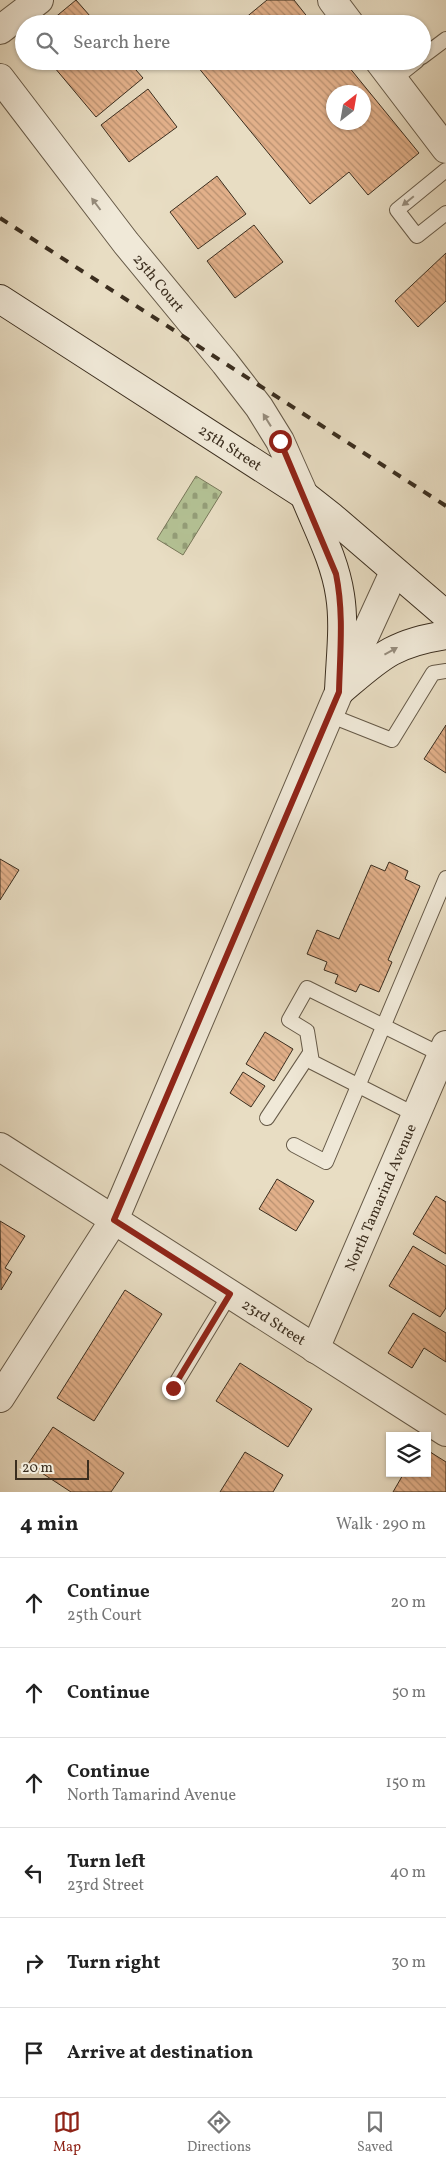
<!DOCTYPE html>
<html lang="en">
<head>
<meta charset="utf-8">
<style>
  :root { --surface:#fff; --page:#f6f6f6; --text:#222; --muted:#767676; --line:#e0e0e0; --accent:#8f2418 }
  body { margin:0; font-family:Vollkorn,serif; background:var(--page); color:var(--text) }
  .controls { position:absolute; right:15px; bottom:15px; display:grid; overflow:hidden; border-radius:0px; box-shadow:0 1px 4px #0004 }
  .controls button { width:45px; height:45px; display:grid; place-items:center; padding:0; border:0; border-bottom:1px solid var(--line); background:var(--surface); color:var(--text); font:25px sans-serif }
  .compass { position:absolute; left:326px; top:85px; width:45px; height:45px; border-radius:50%; background:var(--surface); box-shadow:0 1px 4px #0004; rotate:31deg }
  .scale { position:absolute; left:15px; bottom:12px; width:74px; box-sizing:border-box; padding-left:5px; border:2px solid #3b2e1f; border-top:0; font-size:14px; line-height:18px; white-space:nowrap; color:#3b2e1f; -webkit-text-stroke:4px #f0e9d8; paint-order:stroke }
  .stop { position:absolute; width:15px; height:15px; margin:-11px; border:4px solid #8f2418; border-radius:50%; background:#fff }
  .stop.end { background:#8f2418; border-color:#fff; box-shadow:0 1px 5px #0008 }
  .list { margin:0; padding:0; list-style:none }
  h2 { display:flex; justify-content:space-between; align-items:center; height:65px; margin:0; padding:0 20px; font-size:21px }
  h2 small { font-size:16px; font-weight:400; color:var(--muted) }
  .list li { display:grid; grid-template-columns:32px 1fr auto; gap:15px; align-items:center; box-sizing:border-box; height:90px; padding:0 20px; border-top:1px solid var(--line) }
  .list b { display:block; font-size:19px; white-space:nowrap }
  .list p { margin:0; font-size:16px; white-space:nowrap; color:var(--muted) }
  .list em { font-size:16px; font-style:normal; color:var(--muted) }
  .icon { flex:none; width:28px; height:28px; fill:none; stroke:currentColor; stroke-width:2; stroke-linecap:round; stroke-linejoin:round }
  .map { position:relative; flex:none; width:446px; height:1492px; overflow:hidden }
  .search { position:absolute; background:var(--surface); box-shadow:0 1px 4px #0004; left:15px; right:15px; top:15px; height:55px; display:flex; align-items:center; gap:12px; box-sizing:border-box; padding:0 18px; border-radius:28px; color:var(--muted); font-size:19px }
  .sheet { height:605px; background:var(--surface) }
  nav { display:flex; justify-content:space-around; align-items:center; box-sizing:border-box; height:70px; border-top:1px solid var(--line); background:var(--surface); font-size:14px; color:var(--muted) }
  nav a { display:grid; justify-items:center; gap:2px }
  nav .on { color:var(--accent) }
  .map>svg:first-child { display:block }
</style>
</head>
<body>
<div class="map">
<svg width="446" height="1492" viewBox="0 0 446 1492">
  <defs>
    <pattern id="cemetery-stones" width="16" height="16" patternUnits="userSpaceOnUse" patternTransform="scale(1.25)"><rect width="16" height="16" fill="#b4c295"/><path d="M2 7V4a2 2 0 0 1 4 0v3zM10 15v-3a2 2 0 0 1 4 0v3z" fill="#949e79"/></pattern>
    <pattern id="building-back-hatch" width="6" height="6" patternUnits="userSpaceOnUse" patternTransform="scale(1.25)"><rect width="6" height="6" fill="#e2b08a"/><path d="M-1 5l2 2M0 0l6 6M5-1l2 2" fill="none" stroke="#b89070"/></pattern>
  </defs>
  <rect width="100%" height="100%" fill="#e8ddc3"/>
  <filter id="stains"><feTurbulence type="fractalNoise" baseFrequency=".004" numOctaves="4"/><feColorMatrix values="0 0 0 0 .2 0 0 0 0 .09 0 0 0 0 .02 0 0 0 .5 -.17"/></filter>
  <radialGradient id="worn" r=".72"><stop offset=".6" stop-color="#630" stop-opacity="0"/><stop offset="1" stop-color="#630" stop-opacity=".3"/></radialGradient>
  <polygon fill="url(#cemetery-stones)" stroke="#78785a" points="196,476 222,492 183,555 157,539"/>
  <g fill="url(#building-back-hatch)" stroke="#3b2e1f" fill-rule="evenodd">
    <polygon points="76,0 97,24 47,24"/>
    <polygon points="267,0 294,0 313,24 238,24"/>
    <polygon points="49,61 128,61 143,78 96,117"/>
    <path d="M193 61H344L419 153 368 195 349 172 310 204ZM334 92H364V122H334Z"/>
    <polygon points="148,89 177,127 129,162 101,125"/>
    <polygon points="217,176 246,214 198,249 170,212"/>
    <polygon points="254,225 283,262 235,298 207,261"/>
    <polygon points="446,253 446,301 418,327 395,301"/>
    <polygon points="446,725 446,773 424,759"/>
    <polygon points="0,859 19,870 0,900"/>
    <polygon points="389,862 408,871 405,879 420,886 388,960 392,962 379,992 360,984 356,992 335,983 338,975 324,970 327,962 307,954 317,930 339,939 371,865 385,871"/>
    <polygon points="265,1032 293,1049 274,1081 246,1064"/>
    <polygon points="243,1072 265,1086 251,1107 230,1093"/>
    <polygon points="277,1179 314,1201 296,1231 259,1209"/>
    <polygon points="436,1196 446,1202 446,1254 413,1234"/>
    <polygon points="0,1221 25,1236 5,1268 12,1272 1,1290"/>
    <polygon points="413,1246 446,1266 446,1308 440,1317 389,1286"/>
    <polygon points="125,1290 162,1314 94,1421 57,1398"/>
    <polygon points="413,1313 446,1333 446,1362 424,1348 412,1368 388,1353"/>
    <polygon points="240,1363 312,1409 288,1447 216,1401"/>
    <polygon points="53,1427 124,1473 111,1492 71,1492 28,1464"/>
    <polygon points="427,1450 446,1462 446,1492 393,1492 404,1473 427,1473"/>
    <polygon points="245,1452 283,1475 273,1492 220,1492"/>
  </g>
  <g fill="none" stroke-linecap="round" stroke-linejoin="round">
    <defs>
      <g id="service">
        <polyline points="422,57 446,39"/>
        <polyline points="393,80 417,61"/>
        <polyline points="446,170 397,210 417,236 446,213"/>
        <polyline points="329,715 392,740 433,673 446,671"/>
        <polyline points="416,1115 312,1062 307,1031 289,1020 307,988 442,1055"/>
        <polyline points="267,1118 310,1053"/>
        <polyline points="294,1145 326,1162 446,878"/>
        <polyline points="173,1388 230,1294"/>
      </g>
      <g id="minor">
        <polyline points="332,0 350,24"/>
        <polyline points="0,30 39,0"/>
        <polyline points="379,61 446,149"/>
        <path id="s1" d="M0 78 126 243 225 363 259 407 280 441 304 495"/>
        <path id="s2" d="M0 1147 446 1432"/>
        <path id="s3" d="M315 1349 446 1045"/>
      </g>
      <polyline id="tertiary" points="0,1398 114,1220 339,692 394,572"/>
      <g id="secondary">
        <path id="s4" d="M0 299 304 495 332 517 446 615"/>
        <path d="M305 497C318 529 335 561 340 595 345 626 340 660 339 692"/>
        <path d="M339 692C379 658 392 643 446 635"/>
      </g>
    </defs>
    <use href="#service" stroke="#665a48" stroke-width="16"/>
    <use href="#minor" stroke="#665a48" stroke-width="30"/>
    <use href="#tertiary" stroke="#665a48" stroke-width="30"/>
    <use href="#secondary" stroke="#3b2e1f" stroke-width="30"/>
    <use href="#service" stroke="#f0e9d8" stroke-width="14"/>
    <use href="#minor" stroke="#f0e9d8" stroke-width="28"/>
    <use href="#tertiary" stroke="#f0e9d8" stroke-width="28"/>
    <use href="#secondary" stroke="#f0e9d8" stroke-width="28"/>
    <polyline stroke="#3b2e1f" stroke-width="4" stroke-dasharray="9 9" stroke-linecap="butt" points="0,218 446,506"/>
  </g>
  <defs><path id="oneway-solid" d="M-6-.8H1V-3.2L6.5 0L1 3.2V.8H-6Z" transform="scale(1.25)"/></defs>
  <g fill="#968c7c">
    <use href="#oneway-solid" transform="translate(408 201) rotate(141)"/>
    <use href="#oneway-solid" transform="translate(96 204) rotate(-127)"/>
    <use href="#oneway-solid" transform="translate(267 420) rotate(-122)"/>
    <use href="#oneway-solid" transform="translate(391 651) rotate(-29)"/>
  </g>
  <g fill="none" stroke-linecap="round" stroke-linejoin="round">
    <path stroke="#8f2418" stroke-width="6" d="M173 1388 230 1294 114 1220 339 692C340 652 344 613 336 574L280 441"/>
  </g>
  <g text-anchor="middle" stroke-width="5" stroke-linejoin="round" paint-order="stroke">
    <g font-size="15" fill="#3b2e1f" stroke="#f0e9d8">
      <text dy="5" stroke="none"><textPath href="#s1" startOffset="259">25th Court</textPath></text>
      <text dy="5" stroke="none"><textPath href="#s4" startOffset="274">25th Street</textPath></text>
      <text dy="5" stroke="none"><textPath href="#s3" startOffset="165">North Tamarind Avenue</textPath></text>
      <text dy="5" stroke="none"><textPath href="#s2" startOffset="325">23rd Street</textPath></text>
    </g>
  </g>
  <rect width="100%" height="100%" filter="url(#stains)"/>
  <rect width="100%" height="100%" fill="url(#worn)"/>
</svg>
<div class="controls">
<button><svg class="icon" aria-label="layers" viewBox="0 0 24 24"><path d="M12 4l9 5-9 5-9-5zM3 14l9 5 9-5"/></svg></button>
</div>
<svg class="compass" viewBox="-18 -18 36 36"><path d="M0-13l5 13h-10z" fill="#e53935"/><path d="M0 13l5-13h-10z" fill="#767676"/></svg>
<div class="scale">20 m</div>
<div class="stop" style="left:280px;top:441px"></div>
<div class="stop end" style="left:173px;top:1388px"></div>
<div class="search"><svg class="icon" aria-label="search" viewBox="0 0 24 24"><circle cx="10" cy="10" r="6"/><path d="M15 15l6 6"/></svg>Search here</div>
</div>
<section class="sheet">
<h2>4 min<small>Walk · 290 m</small></h2>
<ul class="list">
<li><svg class="icon" aria-label="ahead" viewBox="0 0 24 24"><path d="M12 20V5M6 11l6-6 6 6"/></svg><div><b>Continue</b><p>25th Court</p></div><em>20 m</em></li>
<li><svg class="icon" aria-label="ahead" viewBox="0 0 24 24"><path d="M12 20V5M6 11l6-6 6 6"/></svg><div><b>Continue</b></div><em>50 m</em></li>
<li><svg class="icon" aria-label="ahead" viewBox="0 0 24 24"><path d="M12 20V5M6 11l6-6 6 6"/></svg><div><b>Continue</b><p>North Tamarind Avenue</p></div><em>150 m</em></li>
<li><svg class="icon" aria-label="left" viewBox="0 0 24 24"><path d="M17 20v-9H6M10 6l-5 5 5 5"/></svg><div><b>Turn left</b><p>23rd Street</p></div><em>40 m</em></li>
<li><svg class="icon" aria-label="right" viewBox="0 0 24 24"><path d="M7 20v-9h11M14 6l5 5-5 5"/></svg><div><b>Turn right</b></div><em>30 m</em></li>
<li><svg class="icon" aria-label="arrive" viewBox="0 0 24 24"><path d="M6 21V4h12l-3 4 3 4H6"/></svg><div><b>Arrive at destination</b></div></li>
</ul>
</section>
<nav>
<a class="on"><svg class="icon" aria-label="map" viewBox="0 0 24 24"><path d="M3 6l6-2 6 2 6-2v14l-6 2-6-2-6 2zM9 4v14M15 6v14"/></svg>Map</a>
<a><svg class="icon" aria-label="directions" viewBox="0 0 24 24"><path d="M12 3l9 9-9 9-9-9zM9 14v-3h6M13 9l2 2-2 2"/></svg>Directions</a>
<a><svg class="icon" aria-label="saved" viewBox="0 0 24 24"><path d="M7 4h10v16l-5-4-5 4z"/></svg>Saved</a>
</nav>
</body>
</html>
